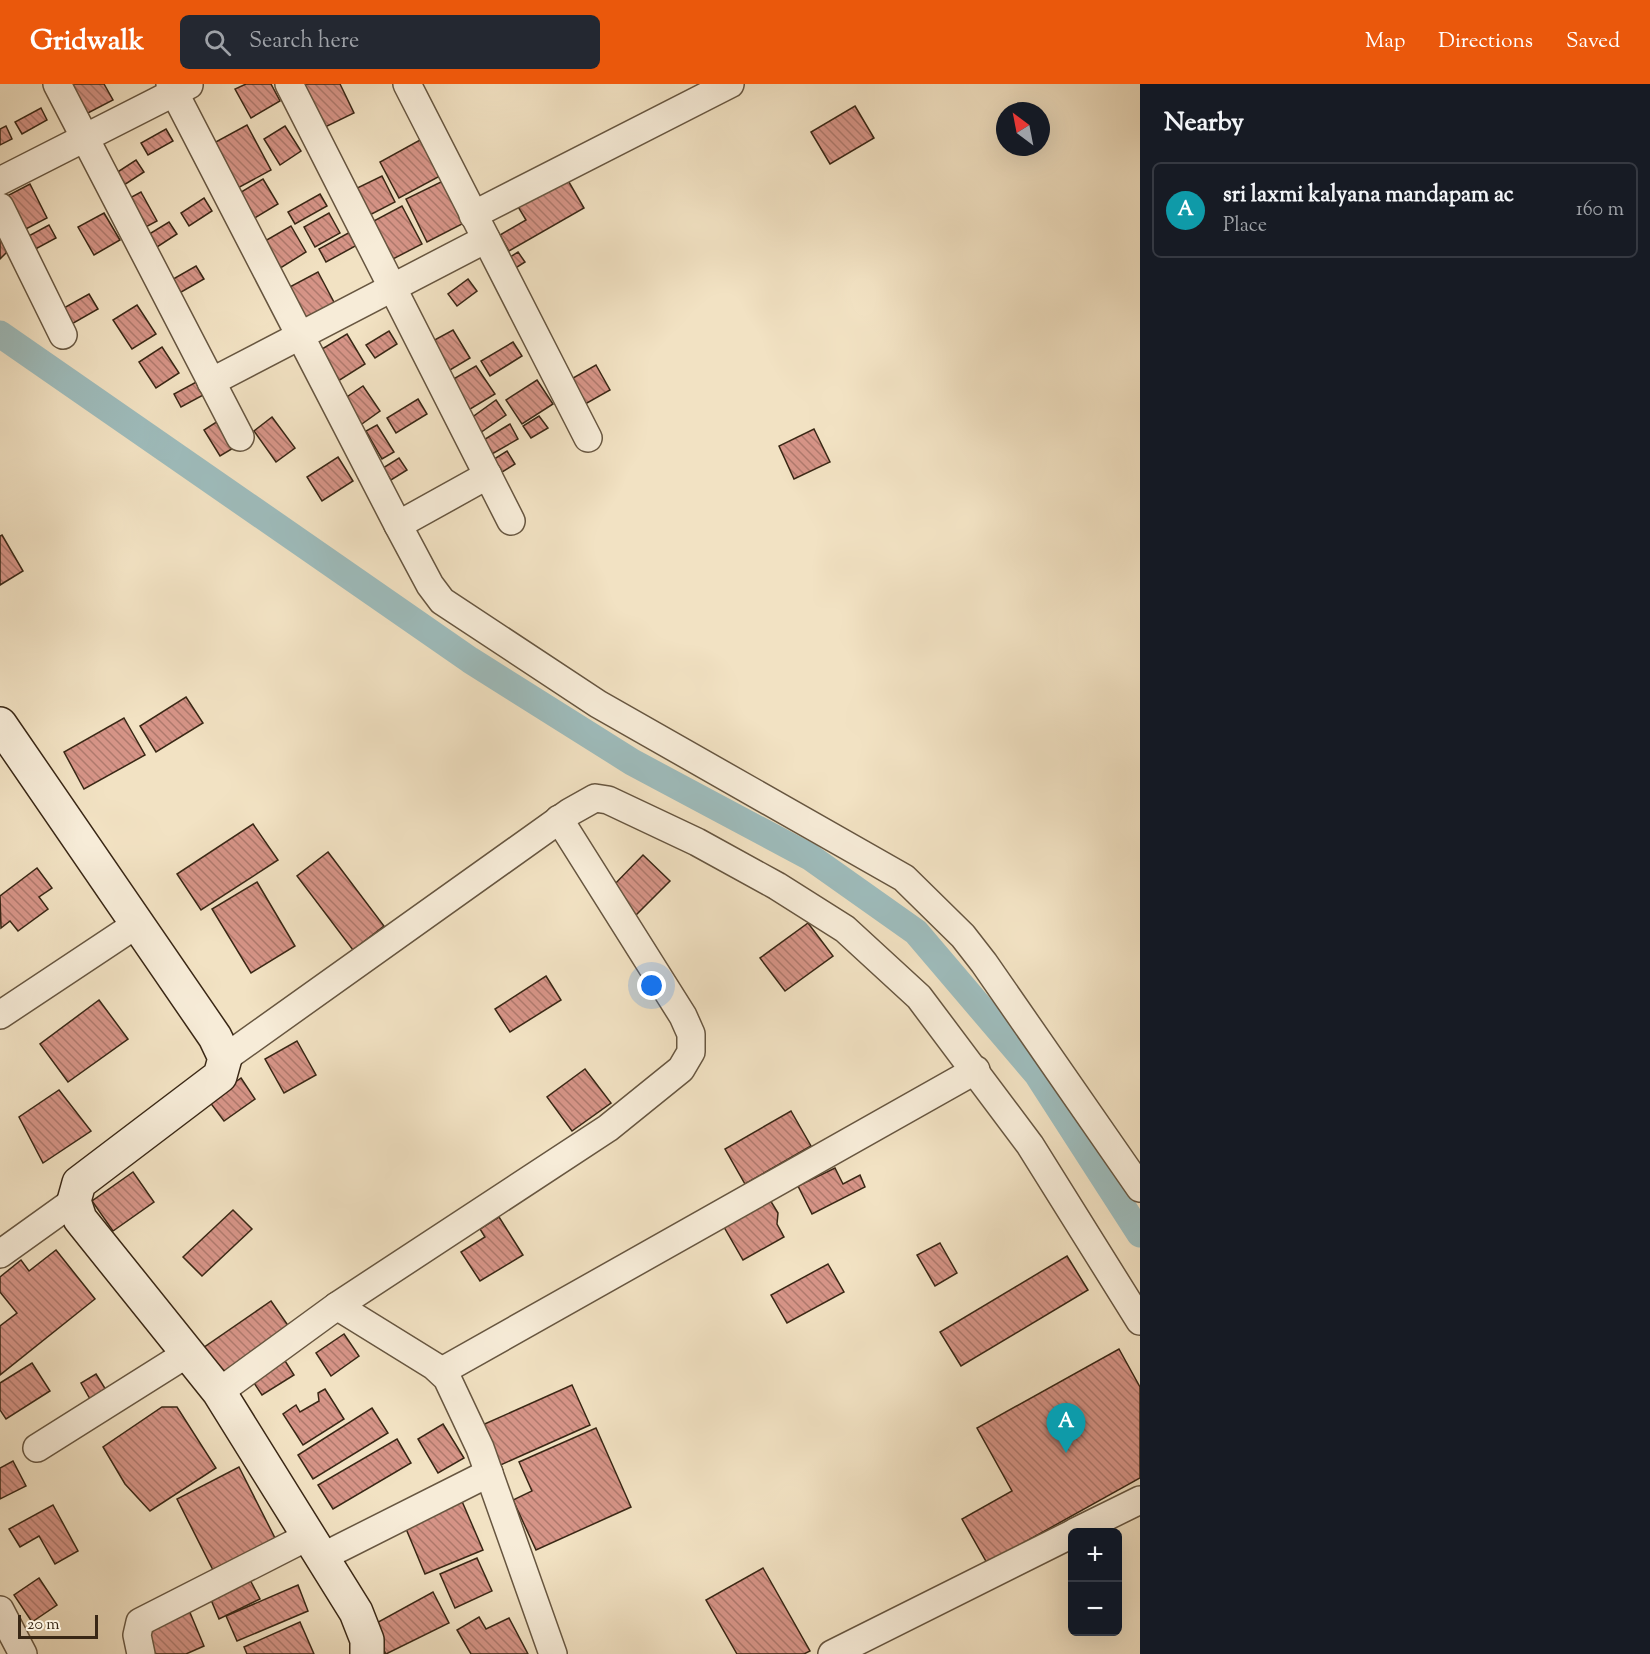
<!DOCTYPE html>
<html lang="en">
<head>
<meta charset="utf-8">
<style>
  :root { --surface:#171b24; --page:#242831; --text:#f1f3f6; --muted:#9ea1a6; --line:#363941; --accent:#ea580c }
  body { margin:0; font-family:"Sorts Mill Goudy",serif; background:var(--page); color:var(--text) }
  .controls { position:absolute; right:18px; bottom:18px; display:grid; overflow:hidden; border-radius:9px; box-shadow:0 6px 24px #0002 }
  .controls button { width:54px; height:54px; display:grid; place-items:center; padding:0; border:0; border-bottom:2px solid var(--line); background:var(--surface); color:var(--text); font:30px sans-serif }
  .compass { position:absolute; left:996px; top:18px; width:54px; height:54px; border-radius:50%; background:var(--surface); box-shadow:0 6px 24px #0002; rotate:328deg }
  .scale { position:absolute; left:18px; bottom:15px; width:80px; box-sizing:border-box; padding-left:6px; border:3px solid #392715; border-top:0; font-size:16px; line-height:21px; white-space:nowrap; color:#392715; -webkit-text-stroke:4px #f7ecd8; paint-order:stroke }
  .you { position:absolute; left:652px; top:902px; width:21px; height:21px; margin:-15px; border:4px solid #fff; border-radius:50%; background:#1a73e8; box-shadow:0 0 0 9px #1a73e833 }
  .badge { display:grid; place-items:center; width:39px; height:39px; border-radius:50%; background:var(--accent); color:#fff; font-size:20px; font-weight:700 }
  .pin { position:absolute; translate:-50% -50px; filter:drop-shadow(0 2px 3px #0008) }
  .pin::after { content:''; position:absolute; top:32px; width:21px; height:18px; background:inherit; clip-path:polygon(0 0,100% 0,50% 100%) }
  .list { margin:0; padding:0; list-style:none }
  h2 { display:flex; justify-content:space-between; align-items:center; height:78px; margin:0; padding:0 24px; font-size:26px }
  h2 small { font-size:20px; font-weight:400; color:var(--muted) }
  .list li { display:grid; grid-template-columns:39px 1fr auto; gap:18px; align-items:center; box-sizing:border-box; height:96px; margin:0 12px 12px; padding:0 12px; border:2px solid var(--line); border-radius:9px }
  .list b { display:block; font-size:22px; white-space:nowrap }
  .list p { margin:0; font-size:20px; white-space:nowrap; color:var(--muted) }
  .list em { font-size:20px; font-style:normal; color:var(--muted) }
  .icon { flex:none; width:33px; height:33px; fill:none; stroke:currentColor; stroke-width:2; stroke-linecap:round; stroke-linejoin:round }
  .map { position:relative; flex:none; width:1140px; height:1570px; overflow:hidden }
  header { display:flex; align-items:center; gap:36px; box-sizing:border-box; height:84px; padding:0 30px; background:var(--accent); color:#fff }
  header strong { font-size:28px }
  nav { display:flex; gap:33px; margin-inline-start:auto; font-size:21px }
  .search { width:420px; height:54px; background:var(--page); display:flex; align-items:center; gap:15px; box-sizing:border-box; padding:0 21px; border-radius:9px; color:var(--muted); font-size:22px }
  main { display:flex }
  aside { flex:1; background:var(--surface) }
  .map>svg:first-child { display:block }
</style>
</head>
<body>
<header>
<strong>Gridwalk</strong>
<div class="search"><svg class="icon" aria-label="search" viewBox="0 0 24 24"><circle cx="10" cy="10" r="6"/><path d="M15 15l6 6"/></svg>Search here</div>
<nav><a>Map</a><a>Directions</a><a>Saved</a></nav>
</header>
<main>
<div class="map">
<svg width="1140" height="1570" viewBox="0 0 1140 1570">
  <defs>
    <pattern id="building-back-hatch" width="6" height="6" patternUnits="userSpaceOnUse" patternTransform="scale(1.5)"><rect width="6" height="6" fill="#d69487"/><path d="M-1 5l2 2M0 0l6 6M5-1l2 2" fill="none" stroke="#af796d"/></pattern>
  </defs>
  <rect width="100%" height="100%" fill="#f2e2c3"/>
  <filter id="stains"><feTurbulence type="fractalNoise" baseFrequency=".00333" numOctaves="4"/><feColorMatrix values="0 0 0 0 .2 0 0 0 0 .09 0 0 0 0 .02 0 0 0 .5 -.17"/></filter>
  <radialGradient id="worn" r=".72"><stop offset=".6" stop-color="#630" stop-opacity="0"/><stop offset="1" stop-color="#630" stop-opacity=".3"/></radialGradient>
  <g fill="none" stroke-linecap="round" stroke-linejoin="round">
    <polyline stroke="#9ebcbc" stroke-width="27" points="0,250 470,576 632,678 810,773 916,848 1037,990 1140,1150"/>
  </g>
  <g fill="url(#building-back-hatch)" stroke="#392715" stroke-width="1.5">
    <polygon points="70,0 104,0 113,16 86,30"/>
    <polygon points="246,0 271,0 280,17 251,34 235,5"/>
    <polygon points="303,0 340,0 354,29 313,49"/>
    <polygon points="855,22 874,54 830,80 811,48"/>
    <polygon points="41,24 47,36 22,50 15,38"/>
    <polygon points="247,41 271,86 236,105 212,60"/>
    <polygon points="6,42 12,55 0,61 0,45"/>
    <polygon points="285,42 301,67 280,81 264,55"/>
    <polygon points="166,45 173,57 148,71 141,59"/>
    <polygon points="420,56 440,92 399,114 380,78"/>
    <polygon points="136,76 144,88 121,103 113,91"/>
    <polygon points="382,92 395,118 364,134 351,107"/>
    <polygon points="566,93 584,124 509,167 500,151 526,136 517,121"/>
    <polygon points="263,95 278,120 253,135 238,110"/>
    <polygon points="443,97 464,139 427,158 406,115"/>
    <polygon points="30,100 47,134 24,146 7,112"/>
    <polygon points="141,108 157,137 142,145 126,116"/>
    <polygon points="320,110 327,122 295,140 288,128"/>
    <polygon points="204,114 212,127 189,142 181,129"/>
    <polygon points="402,122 422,160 389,177 370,139"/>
    <polygon points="104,129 120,156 94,171 78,143"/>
    <polygon points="329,129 340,149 315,163 304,143"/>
    <polygon points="169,138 177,150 154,165 146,152"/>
    <polygon points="49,141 56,154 30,168 23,155"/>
    <polygon points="291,142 306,168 274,188 258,161"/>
    <polygon points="0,146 11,164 0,175"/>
    <polygon points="352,147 359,160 326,178 319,165"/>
    <polygon points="518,168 525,178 514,185 507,175"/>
    <polygon points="196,182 204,195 176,211 168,198"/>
    <polygon points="318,188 336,222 302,240 284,206"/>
    <polygon points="468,195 477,207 457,222 448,210"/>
    <polygon points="89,210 98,225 70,241 62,225"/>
    <polygon points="137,221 156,250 132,265 113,236"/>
    <polygon points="453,246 470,274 445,289 429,259"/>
    <polygon points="389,247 397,260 375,274 366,261"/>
    <polygon points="347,250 365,280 335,299 317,268"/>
    <polygon points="513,258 522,272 490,292 481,277"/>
    <polygon points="162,263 179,289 156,304 139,278"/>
    <polygon points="596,281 610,306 580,323 566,298"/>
    <polygon points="476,282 495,310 467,327 450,297"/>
    <polygon points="200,296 207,309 181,323 174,310"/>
    <polygon points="537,296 553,320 522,340 506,316"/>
    <polygon points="363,302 380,327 359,342 341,317"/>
    <polygon points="418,315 427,330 396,349 387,334"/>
    <polygon points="496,316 506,331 477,351 467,337"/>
    <polygon points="539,332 548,344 531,354 523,342"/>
    <polygon points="272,333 295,364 276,378 254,347"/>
    <polygon points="218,337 235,363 220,372 204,346"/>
    <polygon points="510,340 518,355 485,374 477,360"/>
    <polygon points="377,341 394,368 382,375 366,347"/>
    <polygon points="814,345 830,378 794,395 779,362"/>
    <polygon points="507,367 515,380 499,390 491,377"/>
    <polygon points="338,373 353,397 322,417 307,393"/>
    <polygon points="399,374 407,386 391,396 383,384"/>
    <polygon points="2,451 23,487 0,501 0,452"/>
    <polygon points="186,613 203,639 156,668 140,642"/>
    <polygon points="124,634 145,671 84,705 64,668"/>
    <polygon points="253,740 278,776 201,826 177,790"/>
    <polygon points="328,768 384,842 353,866 297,792"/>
    <polygon points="643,771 670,797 628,839 609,806"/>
    <polygon points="37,784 52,804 39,813 48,825 18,847 10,837 1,844 0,812"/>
    <polygon points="257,798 295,862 251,889 212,825"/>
    <polygon points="808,839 833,872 785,907 760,874"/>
    <polygon points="546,892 561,916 510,948 495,925"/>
    <polygon points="99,916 128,955 68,998 40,960"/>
    <polygon points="297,957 316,991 284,1009 265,975"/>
    <polygon points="585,985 611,1019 572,1047 547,1013"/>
    <polygon points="241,994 255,1015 224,1037 209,1017"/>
    <polygon points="59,1006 91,1047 43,1079 19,1033"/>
    <polygon points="791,1027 811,1062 745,1100 725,1065"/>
    <polygon points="835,1084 843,1100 860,1091 865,1103 812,1130 798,1102"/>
    <polygon points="133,1088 154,1118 113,1147 92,1117"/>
    <polygon points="770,1116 778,1129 777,1140 784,1153 743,1176 724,1143"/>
    <polygon points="233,1126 252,1145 202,1192 183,1173"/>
    <polygon points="499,1133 523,1171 480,1197 461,1168 485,1153 480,1145"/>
    <polygon points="940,1159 957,1189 935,1202 917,1171"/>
    <polygon points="56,1166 95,1215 0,1291 0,1242 17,1229 0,1208 0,1193 21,1176 29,1187"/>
    <polygon points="1067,1172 1088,1206 961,1282 940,1248"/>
    <polygon points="828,1180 844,1208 787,1239 771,1211"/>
    <polygon points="271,1217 296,1253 224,1293 203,1264"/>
    <polygon points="344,1250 359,1272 331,1292 316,1269"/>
    <polygon points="1119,1265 1140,1303 1140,1394 987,1479 962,1435 1012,1407 977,1344"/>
    <polygon points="280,1269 294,1291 262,1311 248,1290"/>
    <polygon points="32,1279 50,1307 6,1335 0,1326 0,1299"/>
    <polygon points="96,1290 106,1306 90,1315 81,1299"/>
    <polygon points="572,1301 590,1341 496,1383 478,1343"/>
    <polygon points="325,1305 344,1335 303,1361 283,1330 296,1321 300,1328 319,1317 318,1309"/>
    <polygon points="162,1323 177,1323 216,1384 150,1427 125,1400 103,1363"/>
    <polygon points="372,1324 388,1349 313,1395 298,1371"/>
    <polygon points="443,1340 464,1374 438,1389 418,1355"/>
    <polygon points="596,1344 631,1423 536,1466 513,1416 532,1407 519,1378"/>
    <polygon points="397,1355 411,1379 333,1425 318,1401"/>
    <polygon points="13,1377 26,1402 0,1415 0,1384"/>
    <polygon points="239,1383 275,1454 213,1486 177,1415"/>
    <polygon points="461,1415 483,1466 425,1490 404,1440"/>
    <polygon points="53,1421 78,1467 55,1480 39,1452 20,1463 9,1445"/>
    <polygon points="477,1474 492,1507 455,1524 440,1490"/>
    <polygon points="763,1484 810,1567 804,1570 737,1570 706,1516"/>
    <polygon points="248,1492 260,1515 219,1535 209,1511"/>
    <polygon points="39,1494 57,1521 32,1538 14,1511"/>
    <polygon points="298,1501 308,1527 237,1557 226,1532"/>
    <polygon points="433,1508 449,1539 386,1570 371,1542"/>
    <polygon points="186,1519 204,1562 186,1570 154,1570 141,1539"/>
    <polygon points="479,1533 486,1545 509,1534 528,1570 471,1570 457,1546"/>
    <polygon points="300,1538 314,1570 247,1570 244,1563"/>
  </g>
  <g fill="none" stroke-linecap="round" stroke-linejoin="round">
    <defs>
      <g id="minor">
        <polyline points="57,0 240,353"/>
        <polyline points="170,0 398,441 430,501 442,517 598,620 904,794 963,852 984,879 1140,1104"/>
        <polyline points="289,0 511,437"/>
        <polyline points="407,0 588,354"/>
        <polyline points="0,97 189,1"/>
        <polyline points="0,123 63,251"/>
        <polyline points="473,131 730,0"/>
        <polyline points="211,298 486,155"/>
        <polyline points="398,441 488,391"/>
        <polyline points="0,931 137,840"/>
        <polyline points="225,974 570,728 595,714 608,716 697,758 777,802 845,845 919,913 1030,1061 1140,1237"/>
        <polyline points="0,1170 74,1117"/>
        <polyline points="337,1222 608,1044 681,985 691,968 691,950 683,932 559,735"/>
        <polyline points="442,1287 976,986"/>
        <polyline points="219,1308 337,1222 434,1282 447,1294 480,1364 553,1570"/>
        <polyline points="37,1364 188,1269"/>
        <polyline points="1075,1448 1140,1416"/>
        <polyline points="322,1473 489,1389"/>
        <polyline points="0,1526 23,1570"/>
        <polyline points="141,1570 137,1551 140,1538 309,1452"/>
        <polyline points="832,1570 1072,1450"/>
      </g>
      <polyline id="secondary" points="0,640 215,953 225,974 220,992 79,1099 74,1117 80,1135 219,1308 356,1528 367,1556 367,1570"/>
    </defs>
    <use href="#minor" stroke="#675640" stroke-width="30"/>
    <use href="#secondary" stroke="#392715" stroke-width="36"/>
    <use href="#minor" stroke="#f7ecd8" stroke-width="27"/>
    <use href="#secondary" stroke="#f7ecd8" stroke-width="33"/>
  </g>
  <rect width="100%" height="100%" filter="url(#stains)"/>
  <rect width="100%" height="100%" fill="url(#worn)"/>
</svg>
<div class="controls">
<button>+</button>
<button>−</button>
</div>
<svg class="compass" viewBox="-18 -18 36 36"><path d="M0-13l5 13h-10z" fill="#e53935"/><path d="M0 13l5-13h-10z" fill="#9ea1a6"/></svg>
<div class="scale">20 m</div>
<div class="you"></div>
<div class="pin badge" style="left:1066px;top:1369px;background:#0f9aa8">A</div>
</div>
<aside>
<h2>Nearby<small></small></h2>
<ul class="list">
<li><span class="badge" style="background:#0f9aa8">A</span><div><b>sri laxmi kalyana mandapam ac</b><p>Place</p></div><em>160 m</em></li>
</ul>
</aside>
</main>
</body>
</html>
